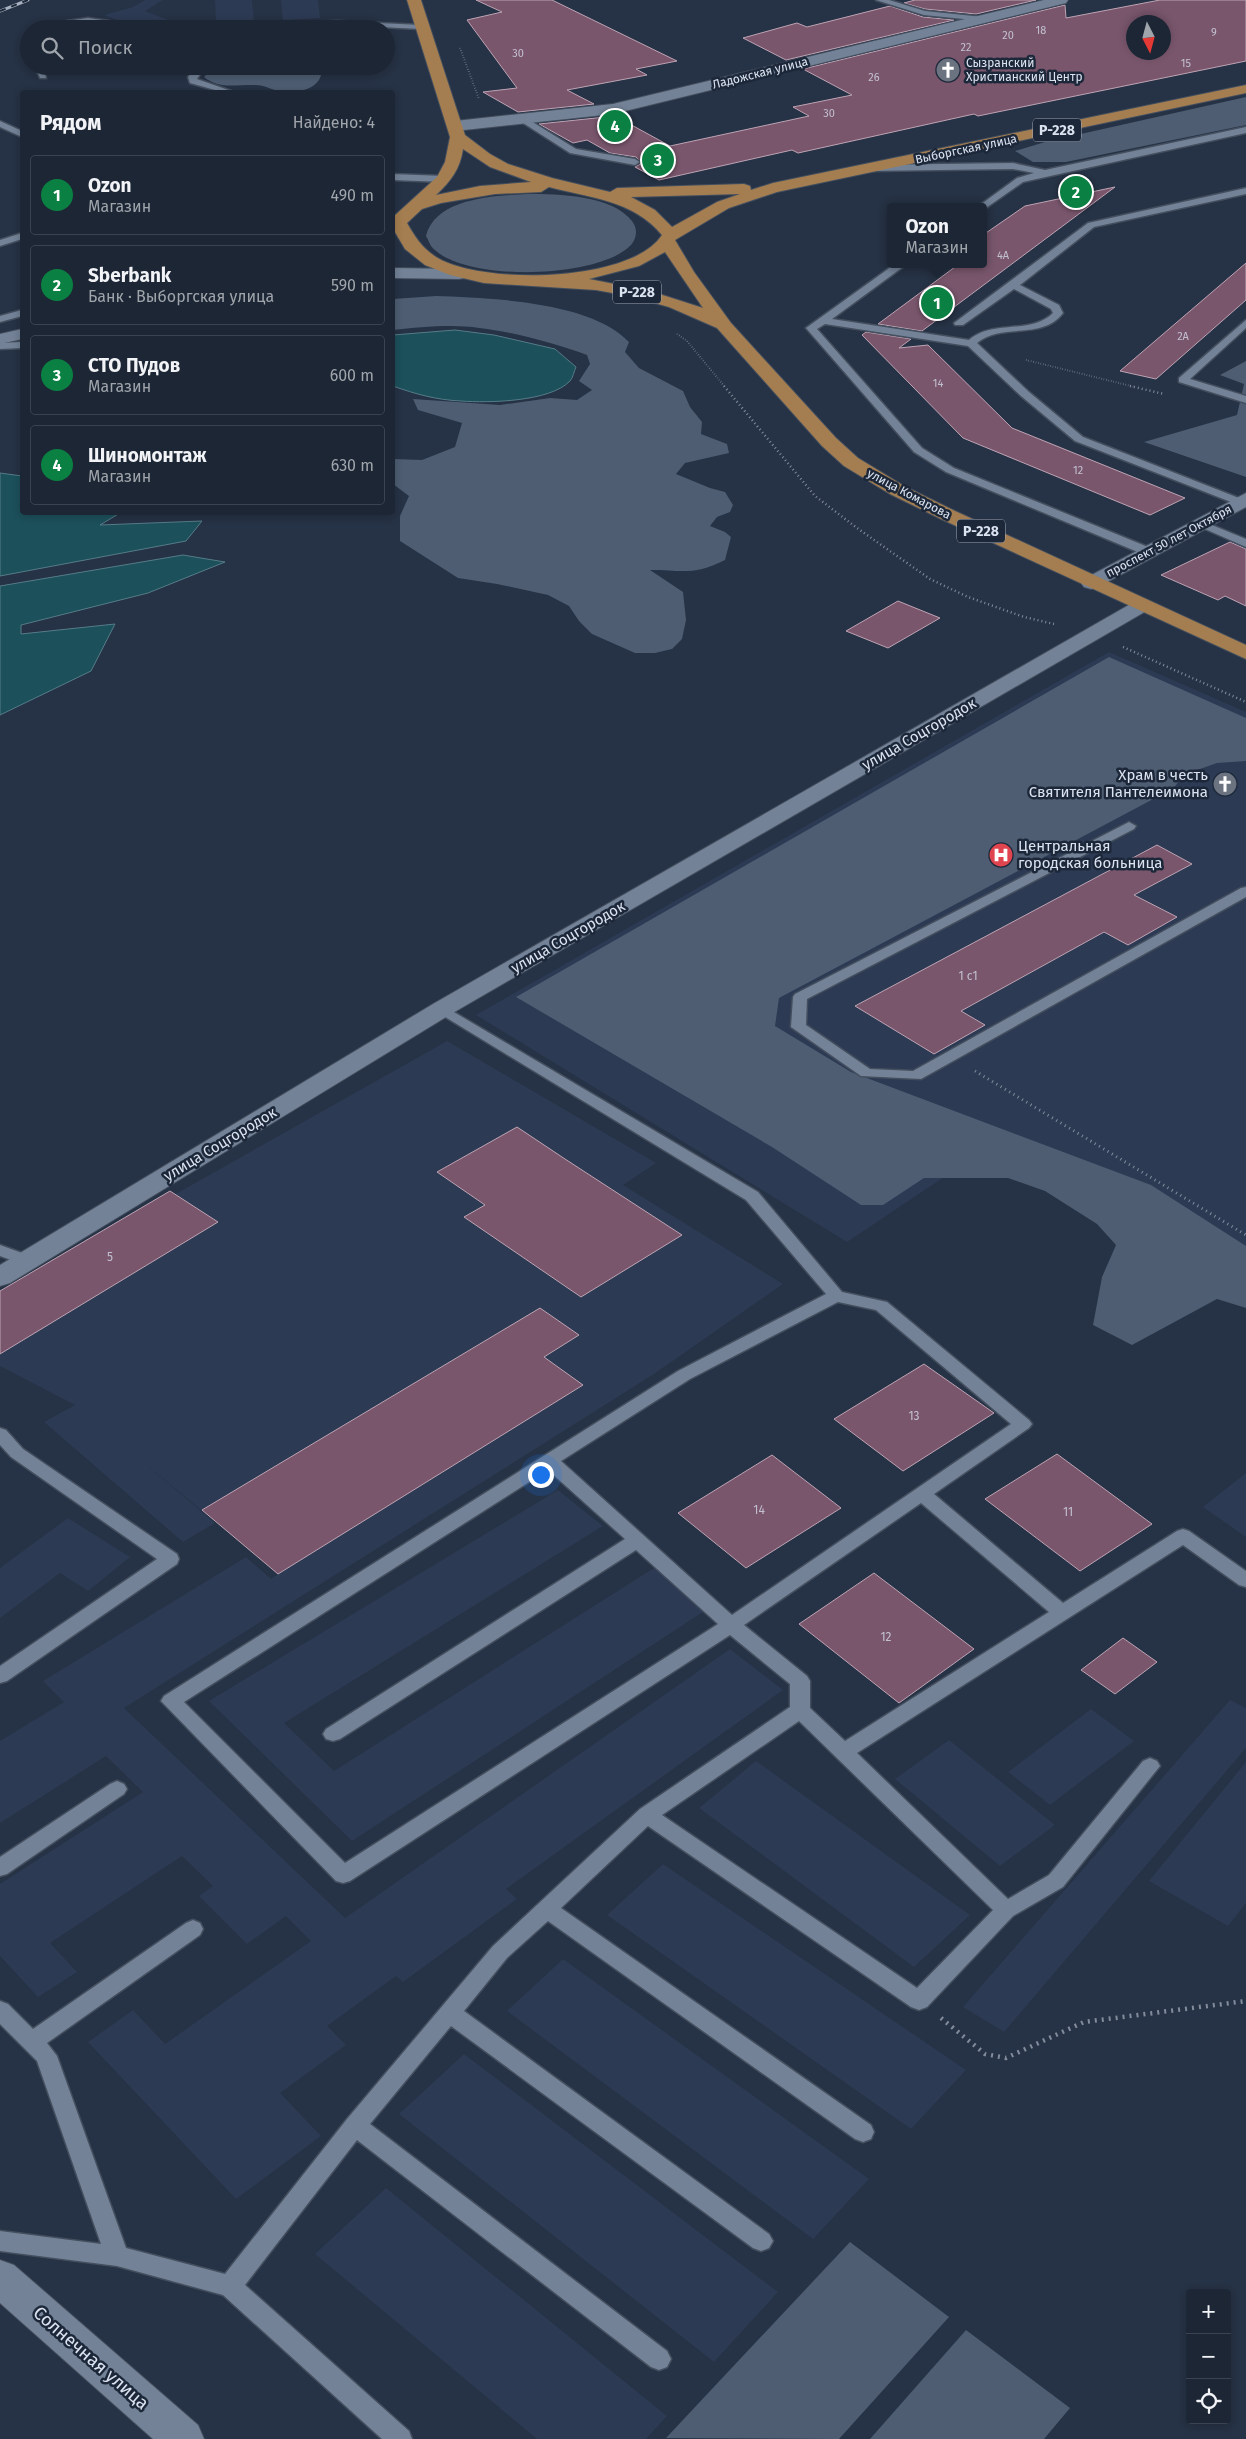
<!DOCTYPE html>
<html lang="ru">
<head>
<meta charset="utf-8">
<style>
  :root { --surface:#1c2634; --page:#293240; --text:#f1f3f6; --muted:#a0a5ac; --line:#3a434f; --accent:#0b8043 }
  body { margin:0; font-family:"Fira Sans",sans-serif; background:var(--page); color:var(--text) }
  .controls { position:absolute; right:15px; bottom:15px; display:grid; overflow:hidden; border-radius:5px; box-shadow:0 2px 8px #0003 }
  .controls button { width:45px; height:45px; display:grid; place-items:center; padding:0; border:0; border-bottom:1px solid var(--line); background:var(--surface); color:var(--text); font:25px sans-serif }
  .compass { position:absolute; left:1126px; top:15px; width:45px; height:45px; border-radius:50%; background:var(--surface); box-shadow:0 2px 8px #0003; rotate:174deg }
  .you { position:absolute; left:540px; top:1474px; width:18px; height:18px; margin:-12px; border:4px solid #fff; border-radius:50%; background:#1a73e8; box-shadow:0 0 0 8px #1a73e833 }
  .badge { display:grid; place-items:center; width:32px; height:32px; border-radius:50%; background:var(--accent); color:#fff; font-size:16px; font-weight:700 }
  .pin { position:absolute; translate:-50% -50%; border:2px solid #fff; box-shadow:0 1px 5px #0006 }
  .popup { position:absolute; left:887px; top:203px; width:100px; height:65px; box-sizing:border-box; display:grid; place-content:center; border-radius:5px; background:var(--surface); filter:drop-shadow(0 1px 4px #0005); font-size:16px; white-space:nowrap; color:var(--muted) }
  .popup b { font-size:19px; color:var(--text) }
  .popup::after { content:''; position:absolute; left:50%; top:100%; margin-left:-10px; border:10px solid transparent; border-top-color:var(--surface) }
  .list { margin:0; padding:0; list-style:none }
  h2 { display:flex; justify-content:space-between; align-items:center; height:65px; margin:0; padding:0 20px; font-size:21px }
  h2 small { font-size:16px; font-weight:400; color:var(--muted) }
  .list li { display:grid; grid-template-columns:32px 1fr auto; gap:15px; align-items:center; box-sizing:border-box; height:80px; margin:0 10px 10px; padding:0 10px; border:1px solid var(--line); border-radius:5px }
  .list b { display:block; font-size:19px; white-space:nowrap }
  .list p { margin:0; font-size:16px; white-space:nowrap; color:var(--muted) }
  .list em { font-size:16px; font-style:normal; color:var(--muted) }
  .icon { flex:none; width:28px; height:28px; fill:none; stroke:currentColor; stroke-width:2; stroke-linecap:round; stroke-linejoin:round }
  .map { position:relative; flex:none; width:1246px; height:2439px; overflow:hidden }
  .search { position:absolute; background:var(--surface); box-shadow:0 2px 8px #0003; left:20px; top:20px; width:375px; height:55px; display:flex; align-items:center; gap:12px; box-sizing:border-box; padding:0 18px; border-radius:28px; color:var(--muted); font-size:19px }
  .panel { position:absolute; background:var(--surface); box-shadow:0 2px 8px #0003; left:20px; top:90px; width:375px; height:425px; border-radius:5px }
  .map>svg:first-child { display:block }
</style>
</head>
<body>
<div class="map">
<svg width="1246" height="2439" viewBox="0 0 1246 2439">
  <rect width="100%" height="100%" fill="#263245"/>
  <g fill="#2c3a53">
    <polygon points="145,0 163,0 145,11 191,29 139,29 104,15 133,7"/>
    <polygon points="215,0 252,0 254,23 216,24"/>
    <polygon points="281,0 318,0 320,18 283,20"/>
    <polygon points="1109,652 1246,712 1246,1300 989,1147 847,1242 476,1015"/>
    <polygon points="447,1041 656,1163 623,1185 783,1284 654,1374 124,1708 345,1918 730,1649 783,1690 506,1889 517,1899 403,1982 396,1976 327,2026 346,2045 280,2093 321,2136 236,2199 88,2042 133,2010 165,2044 311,1941 286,1916 247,1944 199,1896 213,1886 182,1856 50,1943 77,1972 38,1997 0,1956 0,1884 143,1792 106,1756 0,1823 0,1741 64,1702 43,1681 246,1557 271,1579 278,1574 142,1461 215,1523 183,1542 44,1422 75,1405 0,1366 0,1293"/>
    <polygon points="1246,1473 1246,1537 1203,1507"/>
    <polygon points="558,1490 603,1526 284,1723 334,1771 654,1568 706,1610 352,1841 209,1701"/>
    <polygon points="68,1518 130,1557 88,1591 60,1573 0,1618 0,1568"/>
    <polygon points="1230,1700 1246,1708 1246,1748 1004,2032 963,2007"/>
    <polygon points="1091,1709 1134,1741 1050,1805 1008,1772"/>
    <polygon points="949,1740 1055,1825 1000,1866 895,1779"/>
    <polygon points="756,1761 970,1915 914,1967 699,1808"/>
    <polygon points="1246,1762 1246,1903 1228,1926 1149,1881"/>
    <polygon points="663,1864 966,2070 911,2129 607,1915"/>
    <polygon points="563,1959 869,2179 813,2239 507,2011"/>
    <polygon points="464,2054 778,2292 714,2362 399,2114"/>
    <polygon points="386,2188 667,2416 646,2439 537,2439 315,2254"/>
  </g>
  <g fill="#4e5d72">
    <path d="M318 66H362L321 75C317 92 290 94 275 90 268 88 263 85 256 85 237 84 220 90 204 77L208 73 251 70 301 75Z"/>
    <polygon points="1246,97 1246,125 1066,162 1033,162 1015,151 1045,142"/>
    <path d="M528 194C558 194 612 195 632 221 638 229 637 238 631 245 599 279 461 283 431 246 429 243 428 239 426 236 436 197 496 196 528 194Z"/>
    <path d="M436 296C489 298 591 301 629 342L625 352 639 368 683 391 690 407 702 422 701 434 727 444 729 453 685 463 676 474 710 488 725 492 733 505 730 512 717 517 710 526 725 532 731 537 725 560C694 576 682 570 650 570L683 592 686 620 682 639 672 649 655 653H635L592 634 579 621 569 606 548 595 497 584 458 578 400 541V516L409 496 393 484V459L422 460 455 447 462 423 418 410 413 399 500 405 550 398 577 400 592 390 579 381 590 364 587 355C548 341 493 326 451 326 432 326 411 328 393 330V299Z"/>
    <polygon points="1246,361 1246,477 1144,442 1237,415 1244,384 1220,375"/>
    <polygon points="1109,657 1246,718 1246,761 1217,763 1183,775 1174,788 779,998 775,1026 851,1072 1151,1185 1246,1246 1246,1308 1217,1299 1132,1345 1093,1325 1102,1277 1116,1245 1097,1224 1045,1191 1008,1178 924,1178 883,1205 861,1205 772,1147 516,997"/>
    <polygon points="850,2242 949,2317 839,2439 666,2438"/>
    <polygon points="966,2330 1070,2408 1044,2439 870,2439"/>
  </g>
  <g fill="#1c505b" stroke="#557c88">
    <path d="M455 330 494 335 555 349 576 367C574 371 573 378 570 381 550 402 488 403 461 401 437 400 415 394 393 386V335Z"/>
    <polygon points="0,473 22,476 22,512 120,513 100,525 202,521 186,541 0,576"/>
    <polygon points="183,555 225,562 148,593 21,625 21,634 115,624 91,671 0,715 0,586"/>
  </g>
  <g fill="#79566c" stroke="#bea4b4" fill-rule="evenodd">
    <polygon points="476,0 552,0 677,61 636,69 647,75 567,90 594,104 518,112 483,92 517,88 467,20 502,12"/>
    <polygon points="915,0 1036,0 976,14 925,9 904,3"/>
    <path d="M1160 0H1246V61L978 116 974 114 798 153 792 150 659 180 635 167 642 163 636 157 610 153 587 140 573 143 539 124 615 116 670 146 809 116 793 107 852 95 803 69 1065 5 1066 18ZM1134 22H1164V52H1134Z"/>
    <polygon points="890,6 923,17 954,20 786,60 743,38 797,23 807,27"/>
    <polygon points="1115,187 922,331 878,324 959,264 983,264 983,235 1025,206"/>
    <polygon points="1246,263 1246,300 1156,379 1120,371"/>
    <polygon points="866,332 911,339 899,348 928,345 1012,428 1185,498 1150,515 963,438 862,335"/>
    <polygon points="1230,542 1246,549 1246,606 1225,596 1218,600 1161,575"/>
    <polygon points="898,601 940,618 888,648 846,631"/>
    <polygon points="1157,845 1192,864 1134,895 1177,917 1128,945 1104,932 961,1011 985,1025 934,1054 855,1006"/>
    <polygon points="517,1127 565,1159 682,1235 581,1297 464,1217 485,1205 437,1172"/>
    <polygon points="170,1191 218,1222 0,1354 0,1291"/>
    <polygon points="540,1308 579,1335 544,1357 583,1385 278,1574 202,1510"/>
    <polygon points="924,1364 994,1413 903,1471 834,1419"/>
    <polygon points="1057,1454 1152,1524 1080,1571 985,1499"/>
    <polygon points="772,1455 841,1508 746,1568 678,1513"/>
    <polygon points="874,1573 974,1649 899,1703 799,1624"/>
    <polygon points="1123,1638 1157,1662 1115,1694 1081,1670"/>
  </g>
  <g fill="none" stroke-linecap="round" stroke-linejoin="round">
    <defs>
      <g id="lane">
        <polygon points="876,0 889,0 925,11 983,17 987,19 983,21 924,15"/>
        <polygon points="88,18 109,21 129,29 88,23 47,29 67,21"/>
        <polygon points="337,21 421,25 425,27 421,29 337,25 228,29 232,26"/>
        <polygon points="35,66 43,66 46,78 40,78"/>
        <polygon points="194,66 202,66 204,69 197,79 234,92 222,92 190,83 188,77 195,69"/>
        <polygon points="523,116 576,149 635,159 640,162 635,165 570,153 520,121 519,119"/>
        <polygon points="0,121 22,131 22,137 0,127"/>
        <polygon points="1246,127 1246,133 1023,182 983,210 983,207 978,207 980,205 1017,178 1034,173 1013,169 869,171 864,168 869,165 1013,163 1045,170"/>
        <polygon points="392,174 444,176 449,179 444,182 392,180"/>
        <path d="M1246 188V194L1094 227 1020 285 1059 305 1063 313C1042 341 1002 322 977 343L1029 392 1083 437 1244 500V504H1236L1075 441 1021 396 968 346 825 324 817 329 922 448 954 468 1153 549 1155 552 1153 555H1145L946 472 914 452 806 328 895 264H907L832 319 969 340C993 319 1031 335 1053 313L1051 309 1014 289 963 325H955L954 323 1088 223Z"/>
        <polygon points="22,233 22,239 0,246 0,240"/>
        <polygon points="22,310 22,316 0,322 0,316"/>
        <polygon points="1246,320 1246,328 1190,379 1246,396 1246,403 1179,382 1179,378"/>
        <polygon points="22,342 22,348 0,349 0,343"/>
        <polygon points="1202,521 1246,539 1246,547 1198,526 1196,524"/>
        <polygon points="1129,822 1136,826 1134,829 807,999 806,1025 870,1069 913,1071 1241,888 1246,887 1246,897 921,1079 861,1076 791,1027 793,997 795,994"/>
        <path d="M442 1005 758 1192 842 1292 887 1302 1029 1420 1032 1424 1029 1428 934 1494 1063 1603 1177 1531 1183 1529 1189 1531 1246 1571V1587L1239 1585 1183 1545 857 1753 1008 1899 1049 1875 1143 1761 1150 1758 1157 1761 1160 1766 1063 1887 1013 1916 927 2007 919 2010 911 2007 648 1826 561 1908 871 2125 874 2132 871 2139 863 2142 855 2139 548 1921 507 1958 464 2011 769 2234 773 2241 769 2248 761 2251 753 2248 451 2026 370 2124 667 2351 671 2359 667 2367 659 2370 651 2367 357 2140 245 2285 409 2431 412 2439H382L223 2295 117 2266 0 2251V2231L101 2244 37 2061 0 2024V2001L8 2004 33 2029 186 1923 193 1920 200 1923 203 1929 200 1935 47 2043 57 2056 126 2248 225 2274 347 2119 493 1946 640 1809 790 1707V1684L730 1635 350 1881 343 1883 336 1881 161 1701 164 1696 678 1371 826 1294 746 1200 437 1012 435 1009 437 1006ZM838 1302 876 1310 1011 1424 732 1615 561 1461 690 1379ZM548 1470 625 1539 326 1729 323 1734 326 1739 333 1741 340 1739 636 1550 718 1624 345 1863 184 1702ZM921 1503 1049 1612 845 1741 810 1708V1681L807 1676 744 1625ZM799 1721 993 1910 917 1988 662 1815Z"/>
        <polygon points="0,1245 33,1257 35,1261 33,1265 27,1266 0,1256"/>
        <polygon points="0,1428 6,1430 23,1449 177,1554 179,1559 177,1564 7,1681 0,1683 0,1666 157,1559 11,1457 0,1445"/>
        <polygon points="117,1781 124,1784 127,1789 124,1794 7,1874 0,1876 0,1857 110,1784"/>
      </g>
      <g id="street">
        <polygon points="1044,0 1068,0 1066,3 613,114 455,131 447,126 455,121 613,104"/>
        <polygon points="1141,600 1148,602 1151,606 1148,610 451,1014 10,1283 0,1286 0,1265 433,1004 1134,602"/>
        <polygon points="0,2260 14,2265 198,2425 204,2439 153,2439 0,2303"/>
      </g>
      <g id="secondary">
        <polygon points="392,268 459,269 465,270 467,274 465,278 459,279 392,278"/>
        <polygon points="22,329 22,339 0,344 0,334"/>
        <polygon points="1246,493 1246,507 1098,587 1091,589 1084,587 1081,583 1084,579"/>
      </g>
      <path id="primary" d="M407 0H421L465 135 490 154 508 164 552 178 610 192 617 188 744 184 750 186 751 190 773 183 1246 85V93L777 192 729 208 675 240 694 272 731 323 836 438 858 458 904 486 955 511 1246 645V659L941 519 890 494 844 466 822 446 717 328 669 307 629 296 596 290 484 283 450 275 425 265 405 249 392 227V218L437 177 445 162 450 137ZM463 149 490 167 531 182 480 186 436 195C451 181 460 169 463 149ZM549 187C590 198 633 200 662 235 631 283 481 285 436 257 422 248 415 237 407 223L422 209 441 203 495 194 541 192ZM740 194 717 202 672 227 655 210 631 197ZM665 252 703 308 650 291 589 279 639 266Z"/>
    </defs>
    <use href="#lane" stroke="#434e5e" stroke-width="3"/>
    <use href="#street" stroke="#434e5e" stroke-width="2"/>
    <use href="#secondary" stroke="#434e5e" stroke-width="2"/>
    <use href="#primary" stroke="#434e5e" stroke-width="2"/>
    <g stroke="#828c9c" stroke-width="2" stroke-dasharray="0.5 2" stroke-linecap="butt">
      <polyline points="460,48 479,99"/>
      <polyline points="677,334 687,341 725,387"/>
      <polyline points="1026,360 1135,387"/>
    </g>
    <g stroke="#828c9c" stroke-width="2.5" stroke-dasharray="1 3" stroke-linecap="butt">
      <polyline points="724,386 815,496 857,528 930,579 968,597 1024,617 1054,624"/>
      <polyline points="1130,386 1164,394"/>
      <polyline points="1123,647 1246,702"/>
    </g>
    <polyline stroke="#828c9c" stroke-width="3" stroke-dasharray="1 4" stroke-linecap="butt" points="975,1071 1246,1235"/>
    <polyline stroke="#828c9c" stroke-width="4.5" stroke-dasharray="2 5" stroke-linecap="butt" points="941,2018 985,2054 1006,2058 1084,2022 1246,2001"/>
    <use href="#lane" fill="#738297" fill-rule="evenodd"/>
    <use href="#street" fill="#738297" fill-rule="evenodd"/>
    <use href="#secondary" fill="#738297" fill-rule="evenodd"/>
    <use href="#primary" fill="#a47e50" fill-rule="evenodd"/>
    <defs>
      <polyline id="rail" points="0,11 28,0"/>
    </defs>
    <use href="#rail" stroke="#a7b0bf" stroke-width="3"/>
    <use href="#rail" stroke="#1c283a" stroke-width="2" stroke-dasharray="6" stroke-linecap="butt"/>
  </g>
  <defs>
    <symbol id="church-disc" viewBox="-11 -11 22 22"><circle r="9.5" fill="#6b7280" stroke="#1c283a"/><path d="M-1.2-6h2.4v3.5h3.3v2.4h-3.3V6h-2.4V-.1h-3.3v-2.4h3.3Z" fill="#fff"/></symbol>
    <symbol id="hospital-disc" viewBox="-11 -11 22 22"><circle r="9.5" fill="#e0444e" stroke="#1c283a"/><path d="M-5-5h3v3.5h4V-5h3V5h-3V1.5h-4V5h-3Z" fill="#fff"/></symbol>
  </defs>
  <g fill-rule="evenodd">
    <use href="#church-disc" x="934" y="56" width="28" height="28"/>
    <use href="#church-disc" x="1211" y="770" width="28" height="28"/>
    <use href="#hospital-disc" x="987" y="841" width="28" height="28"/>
  </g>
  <g text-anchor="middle" stroke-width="5" stroke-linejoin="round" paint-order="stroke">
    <g font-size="11" fill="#c2c0cf">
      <text x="1041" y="34">18</text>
      <text x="1214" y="36">9</text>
      <text x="1008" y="39">20</text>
      <text x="966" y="51">22</text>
      <text x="518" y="57">30</text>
      <text x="1186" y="67">15</text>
      <text x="874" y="81">26</text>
      <text x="829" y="117">30</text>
      <text x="1003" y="259">4А</text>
      <text x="1183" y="340">2А</text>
      <text x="938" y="387">14</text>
      <text x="1078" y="474">12</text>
    </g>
    <g font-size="12" fill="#dbe3f0" stroke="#1c283a" text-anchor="start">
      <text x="966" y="67">Сызранский<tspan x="966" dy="14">Христианский Центр</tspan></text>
    </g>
    <g font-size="12" fill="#dbe3f0" stroke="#1c283a">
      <text transform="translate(760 73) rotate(-14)" y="4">Ладожская улица</text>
      <text transform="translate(966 149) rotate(-12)" y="4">Выборгская улица</text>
      <text transform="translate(909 494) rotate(28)" y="4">улица Комарова</text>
      <text transform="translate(1169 541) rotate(-28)" y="4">проспект 50 лет Октября</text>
    </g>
    <g font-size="12" fill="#c2c0cf">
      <text x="968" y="980">1 с1</text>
      <text x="110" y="1261">5</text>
      <text x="914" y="1420">13</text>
      <text x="759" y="1514">14</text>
      <text x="1068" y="1516">11</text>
      <text x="886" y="1641">12</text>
    </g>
    <g fill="#1c283a" stroke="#a2abb9" stroke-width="1">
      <rect x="1033" y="118.5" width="48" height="23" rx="4"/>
      <rect x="613" y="280.5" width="48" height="23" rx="4"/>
      <rect x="957" y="519.5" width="48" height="23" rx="4"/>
    </g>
    <g font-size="14" font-weight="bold" fill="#dbe3f0">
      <text x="1057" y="135">Р-228</text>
      <text x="637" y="297">Р-228</text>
      <text x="981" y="536">Р-228</text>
    </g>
    <g font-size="15" fill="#dbe3f0" stroke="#1c283a">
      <text transform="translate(919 734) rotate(-30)" y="5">улица Соцгородок</text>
      <text transform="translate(568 937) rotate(-30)" y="5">улица Соцгородок</text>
      <text transform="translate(220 1144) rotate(-31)" y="5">улица Соцгородок</text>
    </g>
    <g font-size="15" fill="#dbe3f0" stroke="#1c283a" text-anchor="end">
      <text x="1208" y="780">Храм в честь<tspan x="1208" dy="17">Святителя Пантелеимона</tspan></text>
      <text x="1018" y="851" text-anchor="start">Центральная<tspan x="1018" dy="17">городская больница</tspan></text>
    </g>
    <g font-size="18" fill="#dbe3f0" stroke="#1c283a">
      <text transform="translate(91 2358) rotate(41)" y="6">Солнечная улица</text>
    </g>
  </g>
</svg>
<div class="controls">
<button>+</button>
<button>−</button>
<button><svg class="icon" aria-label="locate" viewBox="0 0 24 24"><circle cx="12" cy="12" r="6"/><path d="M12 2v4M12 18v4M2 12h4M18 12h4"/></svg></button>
</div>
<svg class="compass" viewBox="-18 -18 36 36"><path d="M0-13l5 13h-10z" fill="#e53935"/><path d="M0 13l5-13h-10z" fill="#a0a5ac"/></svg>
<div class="you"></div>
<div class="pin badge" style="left:937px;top:303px">1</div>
<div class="popup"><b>Ozon</b>Магазин</div>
<div class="pin badge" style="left:1076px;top:192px">2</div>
<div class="pin badge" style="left:658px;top:160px">3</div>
<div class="pin badge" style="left:615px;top:126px">4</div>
<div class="search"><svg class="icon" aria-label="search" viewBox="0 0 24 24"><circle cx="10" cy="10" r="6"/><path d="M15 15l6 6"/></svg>Поиск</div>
<section class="panel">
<h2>Рядом<small>Найдено: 4</small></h2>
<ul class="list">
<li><span class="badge">1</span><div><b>Ozon</b><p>Магазин</p></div><em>490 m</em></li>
<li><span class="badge">2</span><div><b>Sberbank</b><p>Банк · Выборгская улица</p></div><em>590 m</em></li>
<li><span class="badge">3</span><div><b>СТО Пудов</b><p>Магазин</p></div><em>600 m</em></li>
<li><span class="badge">4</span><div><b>Шиномонтаж</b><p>Магазин</p></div><em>630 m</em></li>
</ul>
</section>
</div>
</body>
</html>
